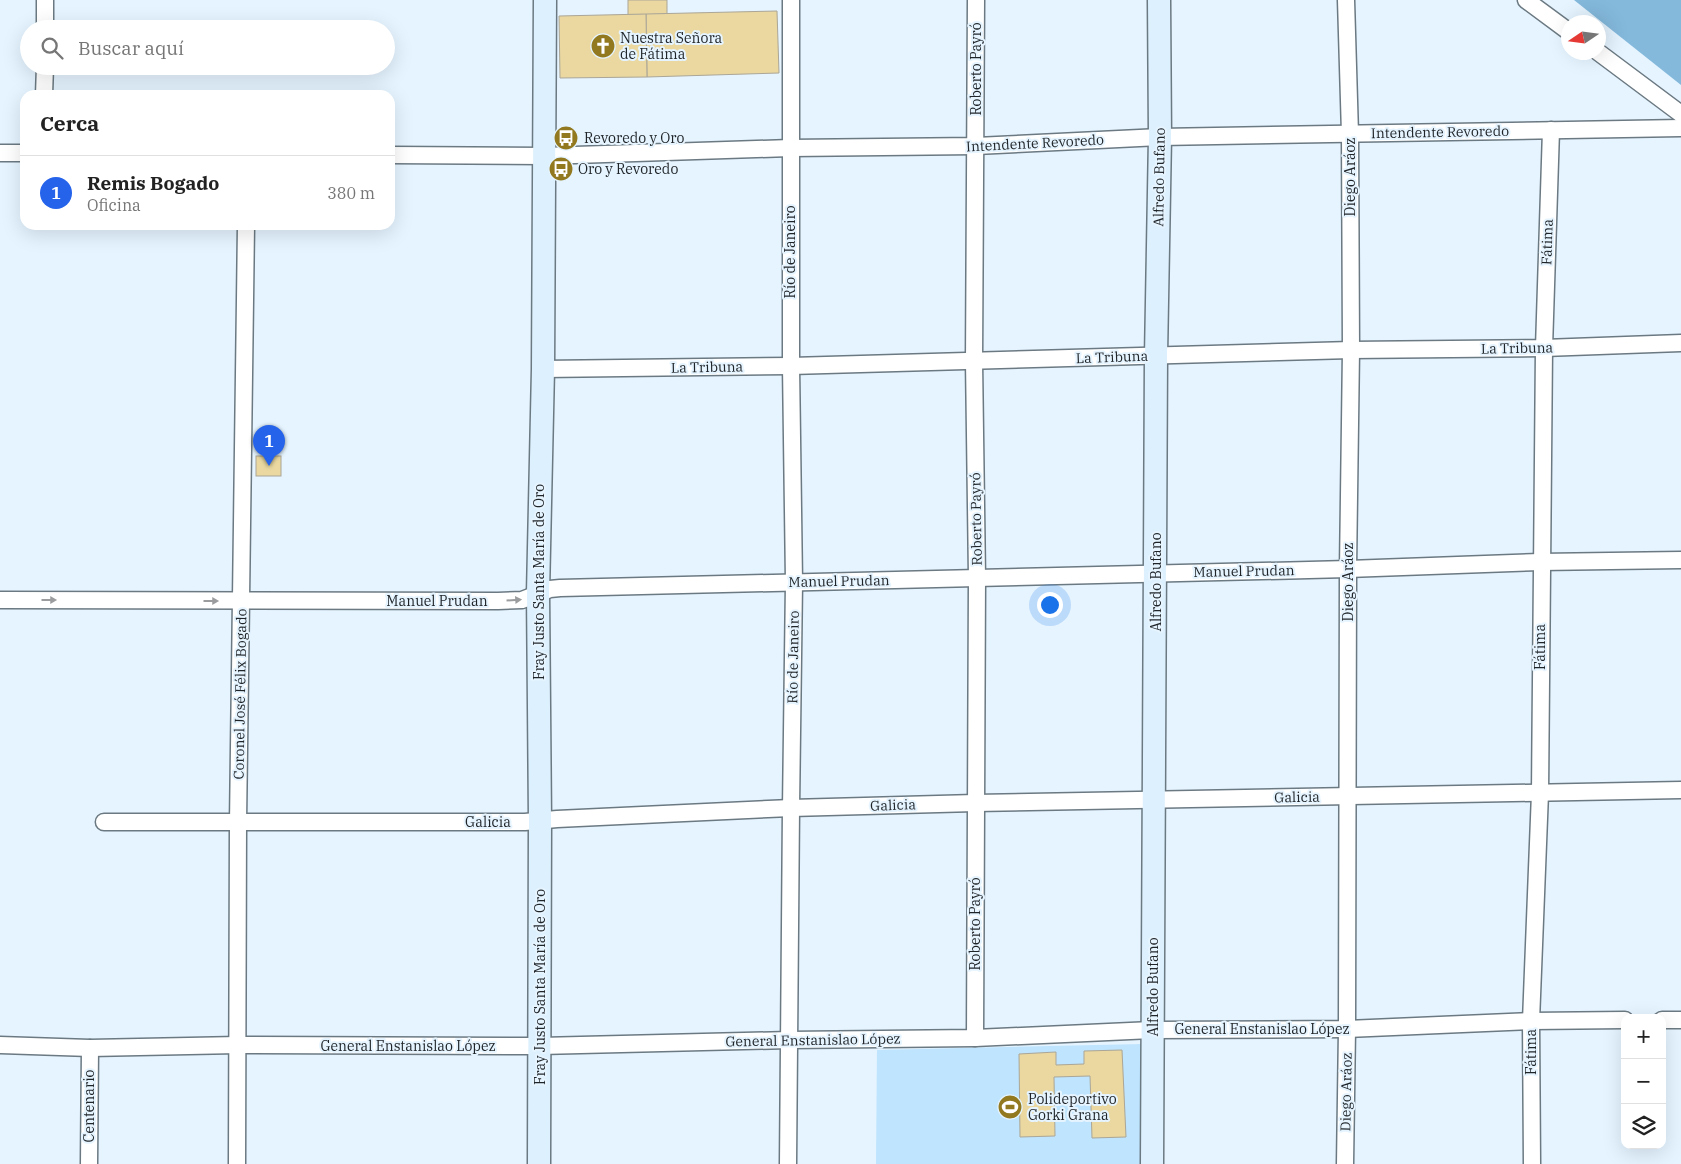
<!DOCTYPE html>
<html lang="es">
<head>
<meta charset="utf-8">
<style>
  :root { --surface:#fff; --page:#f2f2f2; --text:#222; --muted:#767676; --line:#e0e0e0; --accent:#2563eb }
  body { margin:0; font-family:"IBM Plex Serif",serif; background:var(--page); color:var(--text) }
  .controls { position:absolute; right:15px; bottom:15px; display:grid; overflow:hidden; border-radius:10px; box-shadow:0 5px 20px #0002 }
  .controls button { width:45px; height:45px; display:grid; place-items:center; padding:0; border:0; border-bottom:1px solid var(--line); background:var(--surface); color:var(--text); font:25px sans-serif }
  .compass { position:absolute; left:1561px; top:15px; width:45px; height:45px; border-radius:50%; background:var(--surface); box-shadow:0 5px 20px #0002; rotate:257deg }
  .you { position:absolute; left:1049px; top:604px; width:18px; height:18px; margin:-12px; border:4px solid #fff; border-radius:50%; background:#1a73e8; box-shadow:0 0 0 8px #1a73e833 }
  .badge { display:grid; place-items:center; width:32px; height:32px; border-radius:50%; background:var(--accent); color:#fff; font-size:16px; font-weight:700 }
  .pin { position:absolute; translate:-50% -41px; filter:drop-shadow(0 1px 2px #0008) }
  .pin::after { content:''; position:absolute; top:26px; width:18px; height:15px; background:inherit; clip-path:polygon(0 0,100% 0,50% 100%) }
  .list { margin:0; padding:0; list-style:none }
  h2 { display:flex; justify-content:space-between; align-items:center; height:65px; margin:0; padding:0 20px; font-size:21px }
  h2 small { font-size:16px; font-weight:400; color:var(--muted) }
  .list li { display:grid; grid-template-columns:32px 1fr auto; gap:15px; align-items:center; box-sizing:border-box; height:75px; padding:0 20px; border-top:1px solid var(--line) }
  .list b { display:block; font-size:19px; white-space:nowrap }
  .list p { margin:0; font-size:16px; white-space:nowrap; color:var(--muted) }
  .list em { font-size:16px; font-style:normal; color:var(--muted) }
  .icon { flex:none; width:28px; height:28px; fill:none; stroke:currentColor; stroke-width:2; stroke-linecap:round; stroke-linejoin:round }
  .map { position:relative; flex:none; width:1681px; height:1164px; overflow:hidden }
  .search { position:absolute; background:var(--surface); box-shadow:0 5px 20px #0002; left:20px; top:20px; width:375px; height:55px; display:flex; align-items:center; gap:12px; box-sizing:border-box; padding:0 18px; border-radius:28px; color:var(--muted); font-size:19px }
  .panel { position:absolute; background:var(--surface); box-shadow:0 5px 20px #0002; left:20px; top:90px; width:375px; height:140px; border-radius:15px }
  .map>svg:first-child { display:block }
</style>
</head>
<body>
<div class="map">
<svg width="1681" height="1164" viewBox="0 0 1681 1164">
  <rect width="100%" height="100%" fill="#e5f4ff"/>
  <polygon fill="#bee4fe" points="1143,1044 1142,1164 876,1164 877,1050"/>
  <polygon fill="#84b9dc" points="1574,0 1681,0 1681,85"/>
  <g fill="#ead8a0" stroke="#aba697">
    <polygon points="628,0 667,0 667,14 628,15"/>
    <polygon points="777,11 779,73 647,77 646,14"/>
    <polygon points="646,14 647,77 560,78 559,16"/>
    <rect x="256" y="456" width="25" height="20"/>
    <polygon points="1122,1050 1126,1137 1092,1138 1090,1076 1054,1077 1055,1136 1020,1137 1019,1054 1056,1052 1056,1065 1084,1064 1084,1051"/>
  </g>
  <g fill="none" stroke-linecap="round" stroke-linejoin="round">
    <defs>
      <g id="street">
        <polyline points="1526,0 1568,31"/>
        <polyline points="45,29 45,0"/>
        <polyline points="1598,52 1681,114"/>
        <polyline points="44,95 45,66"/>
        <polyline points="0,153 25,153"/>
        <polyline points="390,155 545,156 790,148 976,146 1160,137 1681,128"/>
        <polyline points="543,369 791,366 1351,350 1544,348 1681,343"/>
        <polyline points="0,600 498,601 522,600 550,589 560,588 1348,569 1540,562 1681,560"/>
        <polyline points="104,822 525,822 557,819 791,808 975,803 1681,790"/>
        <polyline points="1662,1020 1681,1020"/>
        <polyline points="975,1038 977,578 974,361 976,0"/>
        <polyline points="0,1045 90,1048 238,1045 540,1046 789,1040 975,1038 1152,1030 1347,1029 1531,1021 1625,1020"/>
        <polyline points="89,1164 90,1048"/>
        <polyline points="237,1164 238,823 246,225"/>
        <polyline points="788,1164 791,808 794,582 791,366 791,0"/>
        <polyline points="1345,1164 1347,1029 1348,569 1351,350 1350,134 1346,0"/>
        <polyline points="1532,1164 1531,1021 1540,793 1544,348 1551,130"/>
      </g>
      <g id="secondary">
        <polyline points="539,1164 540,820 538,593 543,369 545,0"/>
        <polyline points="1152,1164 1156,356 1160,137 1159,0"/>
      </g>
    </defs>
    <use href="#street" stroke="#6b7982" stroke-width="19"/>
    <use href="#secondary" stroke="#6b7982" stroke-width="25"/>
    <use href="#street" stroke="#fff" stroke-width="16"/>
    <use href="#secondary" stroke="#dcf0fd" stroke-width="22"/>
  </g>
  <defs><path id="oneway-solid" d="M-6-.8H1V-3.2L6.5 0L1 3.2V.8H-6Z" transform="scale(1.25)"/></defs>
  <g fill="#9a9c9e">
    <use href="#oneway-solid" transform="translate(49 600)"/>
    <use href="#oneway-solid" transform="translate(514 600) rotate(-4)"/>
    <use href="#oneway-solid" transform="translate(211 601)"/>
  </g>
  <defs>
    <symbol id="church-disc" viewBox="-11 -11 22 22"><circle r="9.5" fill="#927920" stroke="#e5f4ff"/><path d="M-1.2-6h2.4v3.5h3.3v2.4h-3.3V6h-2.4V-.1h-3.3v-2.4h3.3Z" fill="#fff"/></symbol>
    <symbol id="bus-disc" viewBox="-11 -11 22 22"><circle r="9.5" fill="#927920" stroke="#e5f4ff"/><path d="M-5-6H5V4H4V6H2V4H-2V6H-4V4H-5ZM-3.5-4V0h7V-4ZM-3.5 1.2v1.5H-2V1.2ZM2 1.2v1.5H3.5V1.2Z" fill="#fff"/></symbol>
    <symbol id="stadium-disc" viewBox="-11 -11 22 22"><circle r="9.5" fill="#927920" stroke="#e5f4ff"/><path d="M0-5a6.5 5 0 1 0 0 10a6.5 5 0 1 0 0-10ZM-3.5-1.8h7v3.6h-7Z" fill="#fff"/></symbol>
  </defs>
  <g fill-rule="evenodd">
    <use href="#church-disc" x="589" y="32" width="28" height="28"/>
    <use href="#bus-disc" x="552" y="124" width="28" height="28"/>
    <use href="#bus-disc" x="547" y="155" width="28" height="28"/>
    <use href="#stadium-disc" x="996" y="1093" width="28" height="28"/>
  </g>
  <g text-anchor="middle" stroke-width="4" stroke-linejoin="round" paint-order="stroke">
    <g font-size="14" fill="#1f2428" stroke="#e5f4ff" text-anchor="start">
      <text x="620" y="43">Nuestra Señora<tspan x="620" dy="16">de Fátima</tspan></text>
      <text x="584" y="143">Revoredo y Oro</text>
      <text x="578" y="174">Oro y Revoredo</text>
      <text x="1028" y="1104">Polideportivo<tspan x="1028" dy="16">Gorki Grana</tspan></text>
    </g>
    <g font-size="14" fill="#1f2428" stroke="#e5f4ff">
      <text transform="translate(976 69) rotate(-90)" y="5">Roberto Payró</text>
      <text transform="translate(1440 132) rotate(-1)" y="5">Intendente Revoredo</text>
      <text transform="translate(1035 143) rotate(-3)" y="5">Intendente Revoredo</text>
      <text transform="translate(1159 177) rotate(-89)" y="5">Alfredo Bufano</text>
      <text transform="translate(1350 177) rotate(-90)" y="5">Diego Aráoz</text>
      <text transform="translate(1547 242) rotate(-88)" y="5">Fátima</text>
      <text transform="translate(790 252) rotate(-90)" y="5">Río de Janeiro</text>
      <text transform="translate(1517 348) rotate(-1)" y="5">La Tribuna</text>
      <text transform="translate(1112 357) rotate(-2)" y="5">La Tribuna</text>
      <text transform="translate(707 367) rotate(-1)" y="5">La Tribuna</text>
      <text transform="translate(976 519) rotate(-91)" y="5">Roberto Payró</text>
      <text transform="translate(1244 571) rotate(-1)" y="5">Manuel Prudan</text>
      <text transform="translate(839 581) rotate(-1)" y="5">Manuel Prudan</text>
      <text transform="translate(539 582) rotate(-90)" y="5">Fray Justo Santa María de Oro</text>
      <text transform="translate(1156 582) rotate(-90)" y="5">Alfredo Bufano</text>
      <text transform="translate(1348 582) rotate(-90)" y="5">Diego Aráoz</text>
      <text x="437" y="606">Manuel Prudan</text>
      <text transform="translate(1540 647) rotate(-90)" y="5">Fátima</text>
      <text transform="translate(793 657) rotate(-89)" y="5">Río de Janeiro</text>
      <text transform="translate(240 694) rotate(-89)" y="5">Coronel José Félix Bogado</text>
      <text transform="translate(1297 797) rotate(-1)" y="5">Galicia</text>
      <text transform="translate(893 805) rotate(-2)" y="5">Galicia</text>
      <text x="488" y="827">Galicia</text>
      <text transform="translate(975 924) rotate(-90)" y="5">Roberto Payró</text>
      <text transform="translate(540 987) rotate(-90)" y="5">Fray Justo Santa María de Oro</text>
      <text transform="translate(1153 987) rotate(-90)" y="5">Alfredo Bufano</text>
      <text x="1262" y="1034">General Enstanislao López</text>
      <text transform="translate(813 1040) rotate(-1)" y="5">General Enstanislao López</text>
      <text x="408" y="1051">General Enstanislao López</text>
      <text transform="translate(1531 1052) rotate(-90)" y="5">Fátima</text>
      <text transform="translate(1346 1092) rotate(-89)" y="5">Diego Aráoz</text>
      <text transform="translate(89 1106) rotate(-90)" y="5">Centenario</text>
    </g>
  </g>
</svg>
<div class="controls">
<button>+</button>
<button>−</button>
<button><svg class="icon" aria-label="layers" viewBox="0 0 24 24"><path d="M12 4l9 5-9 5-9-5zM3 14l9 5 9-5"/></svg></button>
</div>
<svg class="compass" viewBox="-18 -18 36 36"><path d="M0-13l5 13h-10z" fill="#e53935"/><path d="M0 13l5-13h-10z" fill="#767676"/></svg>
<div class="you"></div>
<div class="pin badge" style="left:269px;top:466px">1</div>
<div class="search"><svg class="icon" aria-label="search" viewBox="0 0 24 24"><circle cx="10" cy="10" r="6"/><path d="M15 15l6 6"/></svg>Buscar aquí</div>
<section class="panel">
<h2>Cerca<small></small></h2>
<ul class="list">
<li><span class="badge">1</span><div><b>Remis Bogado</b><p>Oficina</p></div><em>380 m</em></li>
</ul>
</section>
</div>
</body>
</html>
